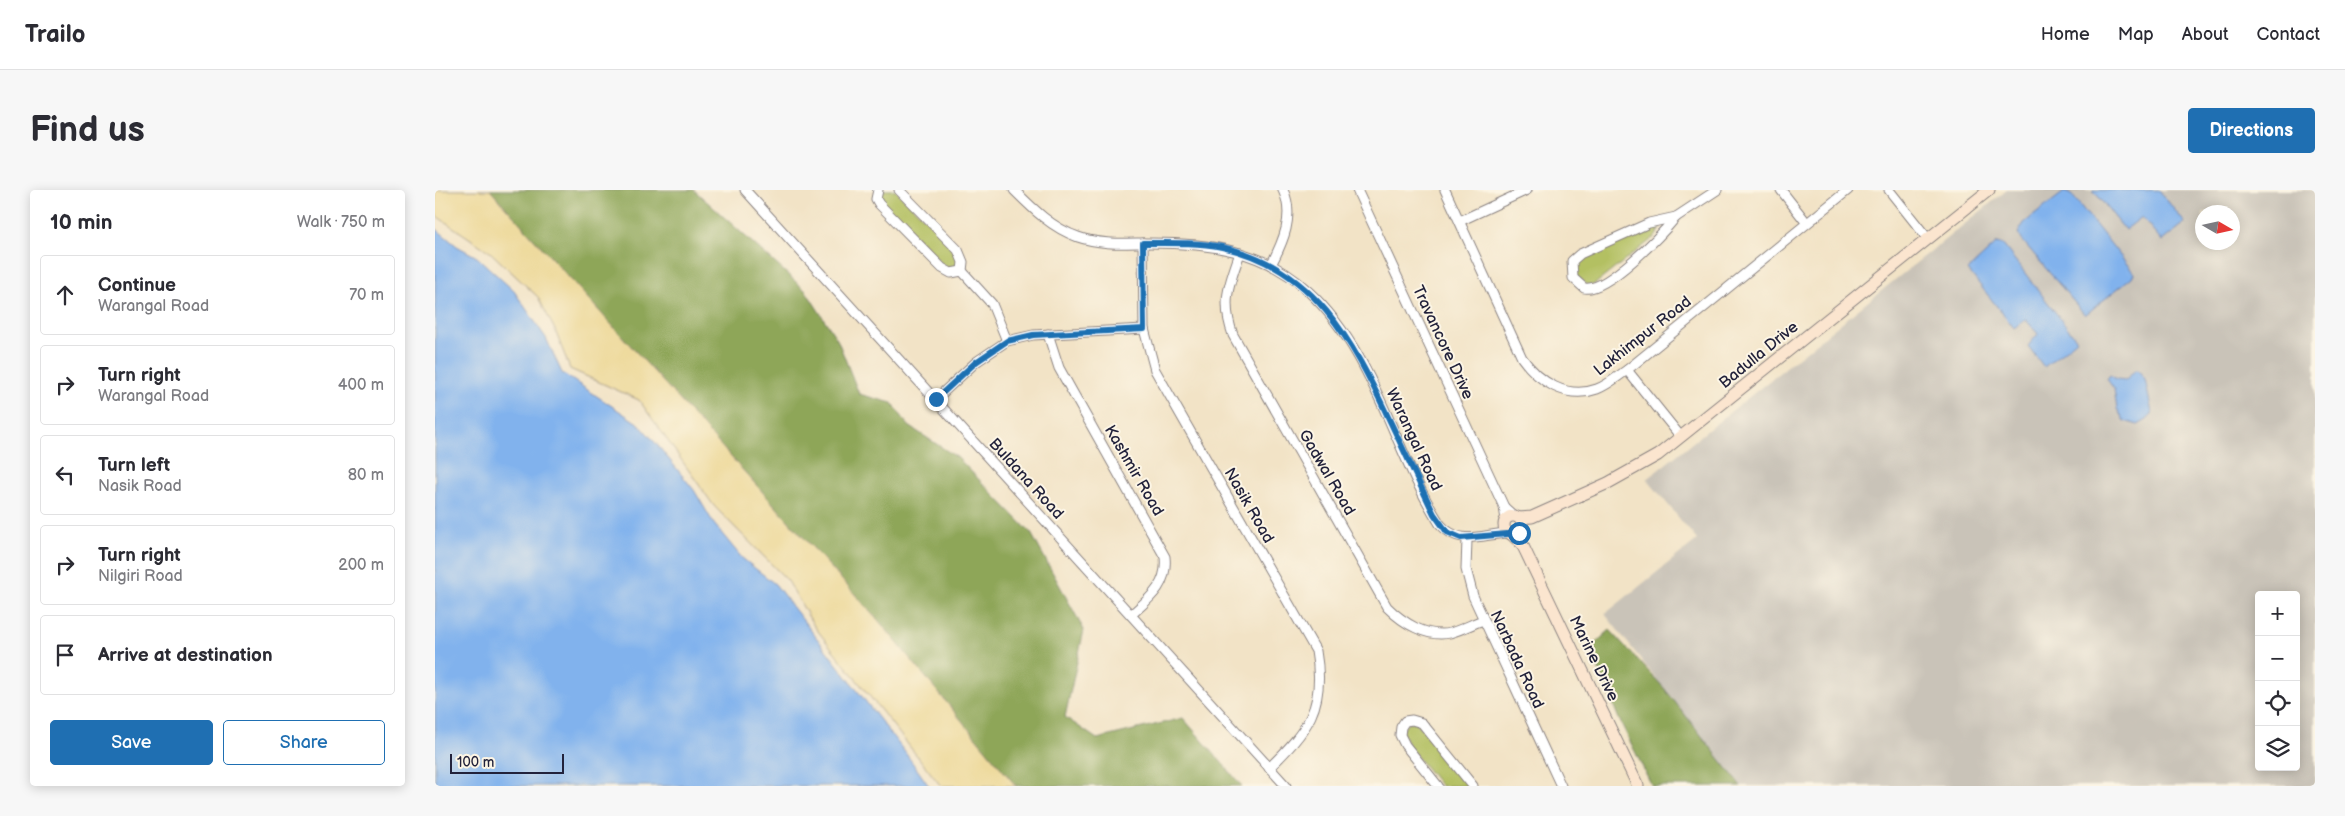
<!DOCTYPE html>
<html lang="en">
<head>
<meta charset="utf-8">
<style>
  :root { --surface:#fff; --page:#f7f7f7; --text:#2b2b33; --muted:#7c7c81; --line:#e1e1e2; --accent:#1f6fb2 }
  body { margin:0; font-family:"Balsamiq Sans",sans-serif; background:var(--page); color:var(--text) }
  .controls { position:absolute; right:15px; bottom:15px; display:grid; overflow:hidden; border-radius:5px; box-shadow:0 2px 12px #0003 }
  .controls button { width:45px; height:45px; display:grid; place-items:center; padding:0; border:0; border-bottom:1px solid var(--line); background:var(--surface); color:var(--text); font:25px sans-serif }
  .compass { position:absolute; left:1760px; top:15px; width:45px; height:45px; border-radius:50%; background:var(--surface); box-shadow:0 2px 12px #0003; rotate:99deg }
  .scale { position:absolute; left:15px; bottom:12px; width:114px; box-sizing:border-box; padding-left:5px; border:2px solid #22223b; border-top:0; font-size:14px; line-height:18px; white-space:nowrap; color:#22223b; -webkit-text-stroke:4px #fcf5e5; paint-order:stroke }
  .stop { position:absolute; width:15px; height:15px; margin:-11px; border:4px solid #1f6fb2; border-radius:50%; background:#fff }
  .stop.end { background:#1f6fb2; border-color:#fff; box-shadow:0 1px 5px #0008 }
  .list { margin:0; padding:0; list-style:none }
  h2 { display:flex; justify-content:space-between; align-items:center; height:65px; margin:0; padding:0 20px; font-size:21px }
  h2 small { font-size:16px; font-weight:400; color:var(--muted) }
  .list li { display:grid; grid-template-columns:32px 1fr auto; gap:15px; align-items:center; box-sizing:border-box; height:80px; margin:0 10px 10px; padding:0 10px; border:1px solid var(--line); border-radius:5px }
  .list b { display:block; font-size:19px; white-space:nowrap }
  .list p { margin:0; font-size:16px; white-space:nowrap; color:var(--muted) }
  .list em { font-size:16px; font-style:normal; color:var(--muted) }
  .actions { display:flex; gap:10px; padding:15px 20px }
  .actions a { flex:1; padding:11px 0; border:1px solid var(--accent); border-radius:5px; text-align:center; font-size:18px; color:var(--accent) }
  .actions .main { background:var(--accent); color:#fff }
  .icon { flex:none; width:28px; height:28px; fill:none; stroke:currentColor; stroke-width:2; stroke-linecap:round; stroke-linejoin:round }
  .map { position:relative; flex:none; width:1880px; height:596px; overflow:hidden; border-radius:5px }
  header { display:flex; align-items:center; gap:30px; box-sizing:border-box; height:70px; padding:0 25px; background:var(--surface); border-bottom:1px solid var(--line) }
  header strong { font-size:24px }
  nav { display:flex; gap:28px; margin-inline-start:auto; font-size:18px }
  .intro { display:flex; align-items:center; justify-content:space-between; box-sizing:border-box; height:120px; padding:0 30px }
  h1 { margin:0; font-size:35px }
  .button { padding:12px 22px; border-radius:5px; background:var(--accent); color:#fff; font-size:18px; font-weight:700 }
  main { display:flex; gap:30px; padding:0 30px }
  aside { flex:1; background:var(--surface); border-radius:5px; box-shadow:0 2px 12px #0003 }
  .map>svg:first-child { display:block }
</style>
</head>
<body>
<header>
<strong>Trailo</strong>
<nav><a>Home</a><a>Map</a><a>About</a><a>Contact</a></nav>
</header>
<div class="intro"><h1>Find us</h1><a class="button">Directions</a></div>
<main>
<aside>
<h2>10 min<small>Walk · 750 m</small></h2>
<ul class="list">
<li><svg class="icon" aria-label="ahead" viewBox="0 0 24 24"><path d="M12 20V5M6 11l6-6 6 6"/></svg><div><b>Continue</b><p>Warangal Road</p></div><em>70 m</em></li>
<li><svg class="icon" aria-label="right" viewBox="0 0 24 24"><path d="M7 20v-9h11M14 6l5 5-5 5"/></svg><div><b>Turn right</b><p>Warangal Road</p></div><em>400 m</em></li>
<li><svg class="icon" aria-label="left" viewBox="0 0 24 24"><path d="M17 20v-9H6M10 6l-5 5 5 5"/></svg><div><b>Turn left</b><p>Nasik Road</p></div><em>80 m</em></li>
<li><svg class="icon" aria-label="right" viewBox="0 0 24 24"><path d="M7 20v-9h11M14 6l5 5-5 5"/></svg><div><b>Turn right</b><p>Nilgiri Road</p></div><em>200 m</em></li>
<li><svg class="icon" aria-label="arrive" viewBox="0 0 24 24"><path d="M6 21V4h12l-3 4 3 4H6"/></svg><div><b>Arrive at destination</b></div></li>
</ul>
<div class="actions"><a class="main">Save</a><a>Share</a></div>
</aside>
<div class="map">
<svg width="1880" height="596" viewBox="0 0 1880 596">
  <rect width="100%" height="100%" fill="#fcf5e5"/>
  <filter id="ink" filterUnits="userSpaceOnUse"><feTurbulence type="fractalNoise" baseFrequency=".02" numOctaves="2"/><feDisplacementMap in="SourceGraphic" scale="10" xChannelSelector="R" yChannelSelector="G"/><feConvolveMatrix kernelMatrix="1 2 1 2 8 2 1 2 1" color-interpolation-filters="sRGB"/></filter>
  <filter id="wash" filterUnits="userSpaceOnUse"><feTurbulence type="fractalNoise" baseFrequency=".0096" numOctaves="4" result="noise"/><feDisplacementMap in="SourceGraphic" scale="20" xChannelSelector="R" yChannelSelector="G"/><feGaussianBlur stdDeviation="1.12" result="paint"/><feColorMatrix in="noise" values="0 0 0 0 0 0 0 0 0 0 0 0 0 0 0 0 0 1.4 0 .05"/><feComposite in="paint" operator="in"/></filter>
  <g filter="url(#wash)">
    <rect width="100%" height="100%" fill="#f2e3c6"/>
    <path fill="#c9c3b8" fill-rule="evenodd" d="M1572 0H1880V596H1306L1170 424 1262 350 1212 289ZM1768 22H1798V52H1768ZM1824 405H1861V577H1824Z"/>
    <g fill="#b3c062" stroke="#6a714e">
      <path d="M444 0H460C472 12 518 54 523 67 524 71 524 74 522 78L512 79 446 13Z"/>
      <polygon points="1219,34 1226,36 1221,46 1160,94 1154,96 1142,87 1140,75 1147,67"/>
      <polygon points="973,532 981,532 1035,596 1006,596 974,557 967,541"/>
    </g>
    <g fill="#8ea658" stroke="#58644a">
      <polygon points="55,0 259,0 371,101 403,151 424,204 457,213 474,236 523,268 596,343 649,440 630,527 662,549 748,528 807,596 581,596 443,430"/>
      <polygon points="1175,440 1229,498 1306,596 1217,596 1184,529 1155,458"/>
    </g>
    <polygon fill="#eeda9e" stroke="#887e6c" points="0,0 55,0 443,430 581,596 506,596 379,436 353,391 279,316 204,210 135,179 120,140 103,107 55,62 0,25"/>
    <g fill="#81b2ed" stroke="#526a94">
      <polygon points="1658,0 1724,0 1750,33 1727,51 1707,27 1690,40"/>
      <polygon points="1629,2 1636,4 1699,83 1697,87 1650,125 1587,50 1583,43 1589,33"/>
      <polygon points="0,38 22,56 42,67 79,101 111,148 127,183 204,234 224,257 259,300 279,334 307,368 340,394 469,561 494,596 0,596"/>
      <polygon points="1562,53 1568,55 1642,150 1609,177 1593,156 1603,144 1591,130 1579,138 1533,80"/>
      <polygon points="1700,180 1703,180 1710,189 1717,223 1712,230 1703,235 1689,231 1682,219 1679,199 1672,189 1675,185 1681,189 1691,190"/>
    </g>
  </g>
  <g filter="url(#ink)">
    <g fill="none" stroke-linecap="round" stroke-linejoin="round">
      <defs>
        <g id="street">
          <polyline points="310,0 851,596"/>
          <polyline points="443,0 441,9 444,14 507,78 516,83 527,81"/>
          <polyline points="464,0 523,60 528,72 527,81"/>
          <path d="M579 0C598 19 617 38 643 47 666 55 690 53 714 53 773 53 828 59 873 101 941 164 957 258 1005 334 1025 357 1047 344 1073 343"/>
          <polyline points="922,0 1069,317 1071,330"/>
          <path d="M1010 0 1087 168C1104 192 1132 210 1162 199 1173 195 1183 186 1192 180L1413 0"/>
          <polyline points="1346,0 1371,32"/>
          <polyline points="1454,0 1493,49"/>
          <path d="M1241 27C1227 44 1171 103 1149 98L1138 88 1137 71 1145 64 1214 33Z"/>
          <polyline points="1241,27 1282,0"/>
          <polyline points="1025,31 1092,0"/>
          <path d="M708 53 709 139 720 180 881 461C891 517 873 540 834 578"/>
          <path d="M805 63C794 95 786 111 798 145L952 417C968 433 992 448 1015 443 1026 440 1037 434 1048 430"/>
          <path d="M836 75C848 52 860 26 848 0"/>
          <polyline points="527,81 557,114 572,151"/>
          <path d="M613 144 624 178 730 367C733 395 715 408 696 425"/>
          <polyline points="1192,180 1246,247"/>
          <polyline points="501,209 541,172 572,151 598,145 709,139"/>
          <polyline points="1069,317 1079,326"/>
          <polyline points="1032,350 1031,379 1038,406 1126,596"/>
          <polyline points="1003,596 970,555 965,545 966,537 970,531 977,530 987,533 1038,596"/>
        </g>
        <g id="secondary">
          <circle cx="1078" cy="335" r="9"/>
          <polyline points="1084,328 1097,327 1173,293 1223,265 1554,0"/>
          <polyline points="1077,345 1087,354 1203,596"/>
        </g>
      </defs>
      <use href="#street" stroke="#8a8280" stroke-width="11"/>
      <use href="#secondary" stroke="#8a8280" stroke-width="13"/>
      <use href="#street" stroke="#fff" stroke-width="9"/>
      <use href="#secondary" stroke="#fbe5cf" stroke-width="11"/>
    </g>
  </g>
  <g fill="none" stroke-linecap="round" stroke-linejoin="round" filter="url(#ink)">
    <path stroke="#1f6fb2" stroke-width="6" d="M501 209 541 172 572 151 598 145 709 139 708 53C734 53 761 52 787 57 879 77 917 150 954 229 969 261 984 293 999 324L1012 342 1026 348 1084 343"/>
  </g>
  <g text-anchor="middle" stroke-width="4" stroke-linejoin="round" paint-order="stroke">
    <g font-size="16" fill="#22223b" stroke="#fcf5e5">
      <text transform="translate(1207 145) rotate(-38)" y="6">Lakhimpur Road</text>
      <text transform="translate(1009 152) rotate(65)" y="6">Travancore Drive</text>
      <text transform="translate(1323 164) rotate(-39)" y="6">Badulla Drive</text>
      <text transform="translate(980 249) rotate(65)" y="6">Warangal Road</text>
      <text transform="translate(700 280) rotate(60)" y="6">Kashmir Road</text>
      <text transform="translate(893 282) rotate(60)" y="6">Gadwal Road</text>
      <text transform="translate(592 288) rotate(48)" y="6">Buldana Road</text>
      <text transform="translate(815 315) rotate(60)" y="6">Nasik Road</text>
      <text transform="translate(1160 468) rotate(64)" y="6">Marine Drive</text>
      <text transform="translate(1083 469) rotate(65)" y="6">Narbada Road</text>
    </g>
  </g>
</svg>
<div class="controls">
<button>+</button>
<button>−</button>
<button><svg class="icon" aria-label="locate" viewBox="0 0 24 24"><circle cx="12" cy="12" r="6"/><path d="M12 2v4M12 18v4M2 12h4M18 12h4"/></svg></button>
<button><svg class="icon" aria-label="layers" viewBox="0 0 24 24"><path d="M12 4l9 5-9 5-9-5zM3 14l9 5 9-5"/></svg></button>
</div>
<svg class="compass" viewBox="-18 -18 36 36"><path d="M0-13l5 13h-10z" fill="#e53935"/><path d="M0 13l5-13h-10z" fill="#7c7c81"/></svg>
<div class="scale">100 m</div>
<div class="stop" style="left:1084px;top:343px"></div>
<div class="stop end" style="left:501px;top:209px"></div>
</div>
</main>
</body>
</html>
